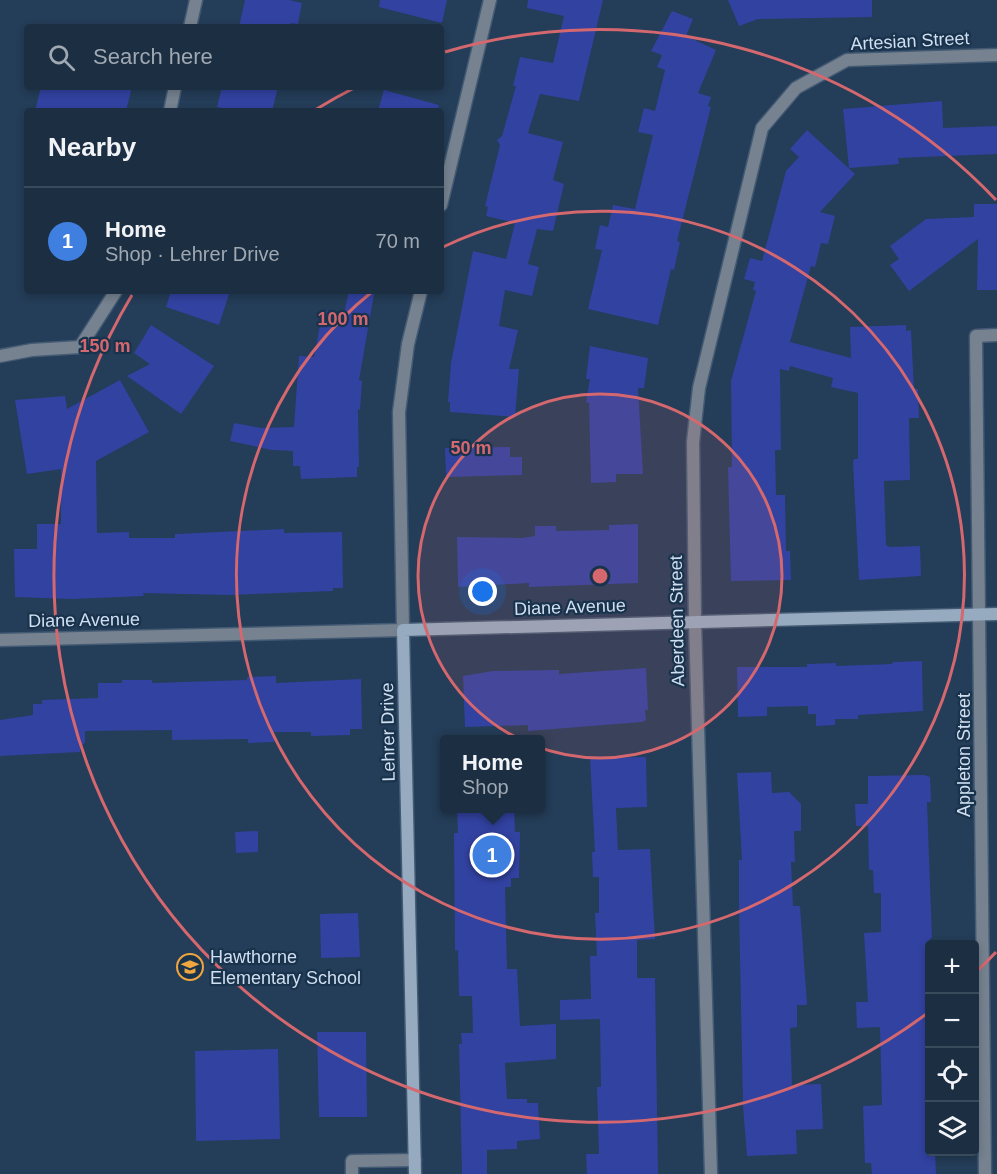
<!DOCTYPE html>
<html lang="en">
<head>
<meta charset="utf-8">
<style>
  :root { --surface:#1b2e42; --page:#283a4d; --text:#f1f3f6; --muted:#a0a8b2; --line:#394a5b; --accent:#f0a63f }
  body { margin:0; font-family:Helvetica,sans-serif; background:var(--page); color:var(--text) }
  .controls { position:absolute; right:18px; bottom:18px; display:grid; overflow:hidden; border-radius:6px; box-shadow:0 3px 9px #0003 }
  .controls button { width:54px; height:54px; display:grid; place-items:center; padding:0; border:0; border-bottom:2px solid var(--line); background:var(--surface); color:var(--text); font:30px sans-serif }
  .you { position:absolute; left:483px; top:592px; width:21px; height:21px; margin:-15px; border:4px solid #fff; border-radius:50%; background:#1a73e8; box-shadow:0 0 0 9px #1a73e833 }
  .badge { display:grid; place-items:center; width:39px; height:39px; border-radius:50%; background:var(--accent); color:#fff; font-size:20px; font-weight:700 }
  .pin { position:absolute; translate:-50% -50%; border:3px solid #fff; box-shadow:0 2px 6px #0006 }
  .popup { position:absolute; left:440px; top:735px; width:105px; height:78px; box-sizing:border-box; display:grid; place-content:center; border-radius:6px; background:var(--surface); filter:drop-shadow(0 2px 4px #0005); font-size:20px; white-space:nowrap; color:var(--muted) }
  .popup b { font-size:22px; color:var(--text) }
  .popup::after { content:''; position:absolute; left:50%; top:100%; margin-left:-12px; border:12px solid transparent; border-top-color:var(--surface) }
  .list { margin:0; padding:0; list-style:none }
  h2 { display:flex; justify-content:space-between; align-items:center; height:78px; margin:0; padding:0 24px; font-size:26px }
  h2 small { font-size:20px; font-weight:400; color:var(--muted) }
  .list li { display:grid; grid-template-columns:39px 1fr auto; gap:18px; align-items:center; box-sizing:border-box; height:108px; padding:0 24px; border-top:2px solid var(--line) }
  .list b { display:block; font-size:22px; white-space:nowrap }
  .list p { margin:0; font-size:20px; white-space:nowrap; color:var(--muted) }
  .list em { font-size:20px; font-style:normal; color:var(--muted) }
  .icon { flex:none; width:33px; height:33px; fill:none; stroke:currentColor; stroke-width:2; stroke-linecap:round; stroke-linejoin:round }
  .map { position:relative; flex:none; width:997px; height:1174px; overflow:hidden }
  .search { position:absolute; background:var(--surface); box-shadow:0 3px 9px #0003; left:24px; top:24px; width:420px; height:66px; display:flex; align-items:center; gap:15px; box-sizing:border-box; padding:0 21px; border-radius:6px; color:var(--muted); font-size:22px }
  .panel { position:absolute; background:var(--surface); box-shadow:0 3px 9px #0003; left:24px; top:108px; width:420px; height:186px; border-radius:6px }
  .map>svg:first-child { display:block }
</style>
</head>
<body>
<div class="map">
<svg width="997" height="1174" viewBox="0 0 997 1174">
  <rect width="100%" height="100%" fill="#243d58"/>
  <g fill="#3242a1">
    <polygon points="245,0 289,0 302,3 298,24 291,23 290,27 239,27"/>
    <polygon points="380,0 447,0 442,23 379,7"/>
    <polygon points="528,0 603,0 579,101 540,94 528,133 563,142 553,180 564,184 553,231 537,229 528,264 539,267 532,296 505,290 499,326 518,330 509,369 519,369 515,417 450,412 450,402 448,402 451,363 473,251 506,259 515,223 486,216 488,207 485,206 500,145 497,140 502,136 516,86 513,86 520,57 553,63 564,16 527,8"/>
    <polygon points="728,0 872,0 872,17 758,19 739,26"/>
    <polygon points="672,11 693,19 686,36 716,50 698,93 711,97 708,106 711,107 677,241 680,242 674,270 671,269 658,325 588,309 602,250 595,249 600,225 608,227 613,205 635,209 653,135 638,132 644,108 655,111 665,70 657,67 662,55 651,51"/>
    <polygon points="41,87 132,87 126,111 35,111"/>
    <polygon points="222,87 278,87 272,111 234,111 217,107"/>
    <polygon points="384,90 439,105 438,111 378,111"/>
    <polygon points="942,101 943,128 997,126 997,154 898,158 899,164 849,168 843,109"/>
    <polygon points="807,130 855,174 820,212 835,216 828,244 821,243 815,267 811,266 790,342 851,358 850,327 906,325 906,331 911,330 914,389 918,389 919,418 909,418 910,480 884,481 886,545 890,547 920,546 921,576 859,580 853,463 854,459 858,459 858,393 831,387 833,378 790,366 789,371 780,369 781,450 775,450 776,495 785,495 786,551 790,551 791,580 731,581 728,467 732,467 731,381 756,291 753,290 755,282 744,279 750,258 762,261 786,171 799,157 790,149"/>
    <polygon points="974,204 997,204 997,290 977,290 978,239 909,291 890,265 899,259 890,246 926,219 974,217"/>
    <polygon points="171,291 230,291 219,325 166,307"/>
    <polygon points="349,291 374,294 359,380 362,381 360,410 358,409 359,467 357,467 357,477 301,479 300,466 293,466 293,451 272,450 230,441 234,423 261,428 294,427 299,356 314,357 323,310 344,314"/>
    <polygon points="151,325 214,366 181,414 127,376 150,364 134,353"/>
    <polygon points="590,346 648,358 644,388 638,388 643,474 616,474 616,482 591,483 589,403 586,402 590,379 586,379"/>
    <polygon points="120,380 149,432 96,461 97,533 129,532 129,538 175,538 175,534 284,529 284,533 342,532 343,588 333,588 333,591 229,595 143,593 144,596 71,599 15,597 14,549 37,549 37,524 61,524 61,469 27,474 15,400 65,396 67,409"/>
    <polygon points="510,447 510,457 522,457 522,475 446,477 445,448"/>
    <polygon points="638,524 638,583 529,587 529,583 458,587 457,537 522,538 535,536 535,526 556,526 556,531 609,530 609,525"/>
    <polygon points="922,661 923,711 858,715 858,719 835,719 835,725 816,726 816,714 808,714 808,706 767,707 767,716 738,717 737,667 807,667 807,664 836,663 836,666 892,664 893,662"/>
    <polygon points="646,668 648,710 645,710 646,720 642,722 528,731 528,725 465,727 463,676 493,671 559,670 559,674"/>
    <polygon points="276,676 276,683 361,679 362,729 350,729 350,735 311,736 311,732 274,732 274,742 248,743 248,739 172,740 172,730 85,731 85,743 80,746 80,752 0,756 0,720 33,715 33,704 42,704 42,700 98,698 98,683 122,683 122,680 152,680 152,683 247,680 247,677"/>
    <polygon points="646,757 647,807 616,808 618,850 650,849 655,939 637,940 637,978 655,978 658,1174 587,1174 586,1154 599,1154 597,1087 601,1087 600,1019 560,1020 560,1000 591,999 590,956 597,956 595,913 599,913 599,877 593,877 592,852 595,852 590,758"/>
    <polygon points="771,772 772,793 789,792 801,804 801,831 794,831 795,862 791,862 793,906 800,906 807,1005 797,1005 797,1027 790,1028 792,1085 821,1084 823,1129 796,1130 797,1154 747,1156 743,1106 739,906 739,860 742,860 737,773"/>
    <polygon points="924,775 930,777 931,802 927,802 932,938 930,938 930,1152 935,1152 936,1174 872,1174 871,1163 865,1163 863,1106 882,1105 880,1027 857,1028 856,1002 868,1002 864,933 881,932 881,893 874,893 873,870 869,870 868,826 856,826 855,804 868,804 868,776"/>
    <polygon points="457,808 514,808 515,832 520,832 519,878 511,878 511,887 505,887 507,969 517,969 520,1026 556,1024 556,1059 505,1063 507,1099 527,1099 527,1103 538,1103 540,1139 517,1141 517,1149 487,1150 487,1174 462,1174 459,1044 462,1044 461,1033 473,1033 472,996 459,996 458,950 455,951 454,833 458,833"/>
    <polygon points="258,831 258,852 236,853 235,832"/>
    <polygon points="358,913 360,957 321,958 320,914"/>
    <polygon points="317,1032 366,1032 367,1117 319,1117"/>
    <polygon points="278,1049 280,1139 196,1141 195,1051"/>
  </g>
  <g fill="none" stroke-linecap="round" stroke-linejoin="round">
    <defs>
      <polyline id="lane" points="352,1174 352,1161 415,1160"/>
      <g id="street">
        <polyline points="190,27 196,0"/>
        <polyline points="170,111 175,87"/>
        <polyline points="441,205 490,0"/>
        <polyline points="0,356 32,350 80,347 116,291"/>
        <polyline points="0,640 403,630 399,412 408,344 421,291"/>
        <polyline points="711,1174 695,622 693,442 699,388 762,128 796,88 847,60 997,55"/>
        <polyline points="985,1174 976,336 997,335"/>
      </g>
      <polyline id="secondary" points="415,1174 403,630 997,614"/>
    </defs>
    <use href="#lane" stroke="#435a73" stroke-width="15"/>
    <use href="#street" stroke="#435a73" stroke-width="15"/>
    <use href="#secondary" stroke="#435a73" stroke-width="15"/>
    <use href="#lane" stroke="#768290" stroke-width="12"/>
    <use href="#street" stroke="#768290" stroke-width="12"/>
    <use href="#secondary" stroke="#96aac0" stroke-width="12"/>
  </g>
  <circle cx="600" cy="576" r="182" fill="#d4686e" fill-opacity=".12"/>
  <g fill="none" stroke="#d4686e" stroke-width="3">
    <circle cx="600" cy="576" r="182"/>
    <path d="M443 247A364 364 0 1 1 373 291"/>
    <path d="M996 952A546 546 0 0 1 976 972M929 1012A546 546 0 0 1 132 295M315 110A546 546 0 0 1 356 87M445 52A546 546 0 0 1 996 200"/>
  </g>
  <defs>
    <symbol id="school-ring" viewBox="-11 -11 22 22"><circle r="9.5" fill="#19334d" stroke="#f0a63f" stroke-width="1.5"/><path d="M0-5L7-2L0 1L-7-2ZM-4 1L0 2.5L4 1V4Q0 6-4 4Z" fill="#f0a63f"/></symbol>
  </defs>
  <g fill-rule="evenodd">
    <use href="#school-ring" x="175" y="952" width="30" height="30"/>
  </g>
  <g text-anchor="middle" stroke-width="4.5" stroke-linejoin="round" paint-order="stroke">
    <g font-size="18" fill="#d0dff0" stroke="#19334d">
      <text transform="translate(910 41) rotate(-3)" y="6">Artesian Street</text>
      <text transform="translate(570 607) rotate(-2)" y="6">Diane Avenue</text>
      <text transform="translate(84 620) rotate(-1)" y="6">Diane Avenue</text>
      <text transform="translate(677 621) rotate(-91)" y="6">Aberdeen Street</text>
      <text transform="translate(388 732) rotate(-91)" y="6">Lehrer Drive</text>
      <text transform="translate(964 755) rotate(-90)" y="6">Appleton Street</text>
    </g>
    <g font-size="18" fill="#d0dff0" stroke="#19334d" text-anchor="start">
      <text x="210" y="963">Hawthorne<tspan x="210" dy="21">Elementary School</tspan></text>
    </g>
  </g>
  <circle cx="600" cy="576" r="9" fill="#d4686e" stroke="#19334d" stroke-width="3"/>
  <g font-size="18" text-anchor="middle" font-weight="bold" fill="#d4686e" stroke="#19334d" stroke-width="4.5" stroke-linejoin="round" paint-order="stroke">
    <text x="343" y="325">100 m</text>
    <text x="105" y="352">150 m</text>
    <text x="471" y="454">50 m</text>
  </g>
</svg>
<div class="controls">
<button>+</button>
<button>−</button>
<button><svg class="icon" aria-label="locate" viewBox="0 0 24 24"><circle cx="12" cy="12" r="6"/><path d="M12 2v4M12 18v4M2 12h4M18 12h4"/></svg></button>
<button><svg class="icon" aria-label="layers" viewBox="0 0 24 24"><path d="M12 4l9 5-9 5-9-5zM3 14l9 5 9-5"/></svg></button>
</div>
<div class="you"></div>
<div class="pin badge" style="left:492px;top:855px;background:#3f7fe0">1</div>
<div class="popup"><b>Home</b>Shop</div>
<div class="search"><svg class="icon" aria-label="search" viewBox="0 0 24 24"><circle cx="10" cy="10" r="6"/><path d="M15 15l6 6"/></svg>Search here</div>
<section class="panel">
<h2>Nearby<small></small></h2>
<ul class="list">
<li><span class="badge" style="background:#3f7fe0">1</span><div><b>Home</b><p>Shop · Lehrer Drive</p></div><em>70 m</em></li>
</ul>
</section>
</div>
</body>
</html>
